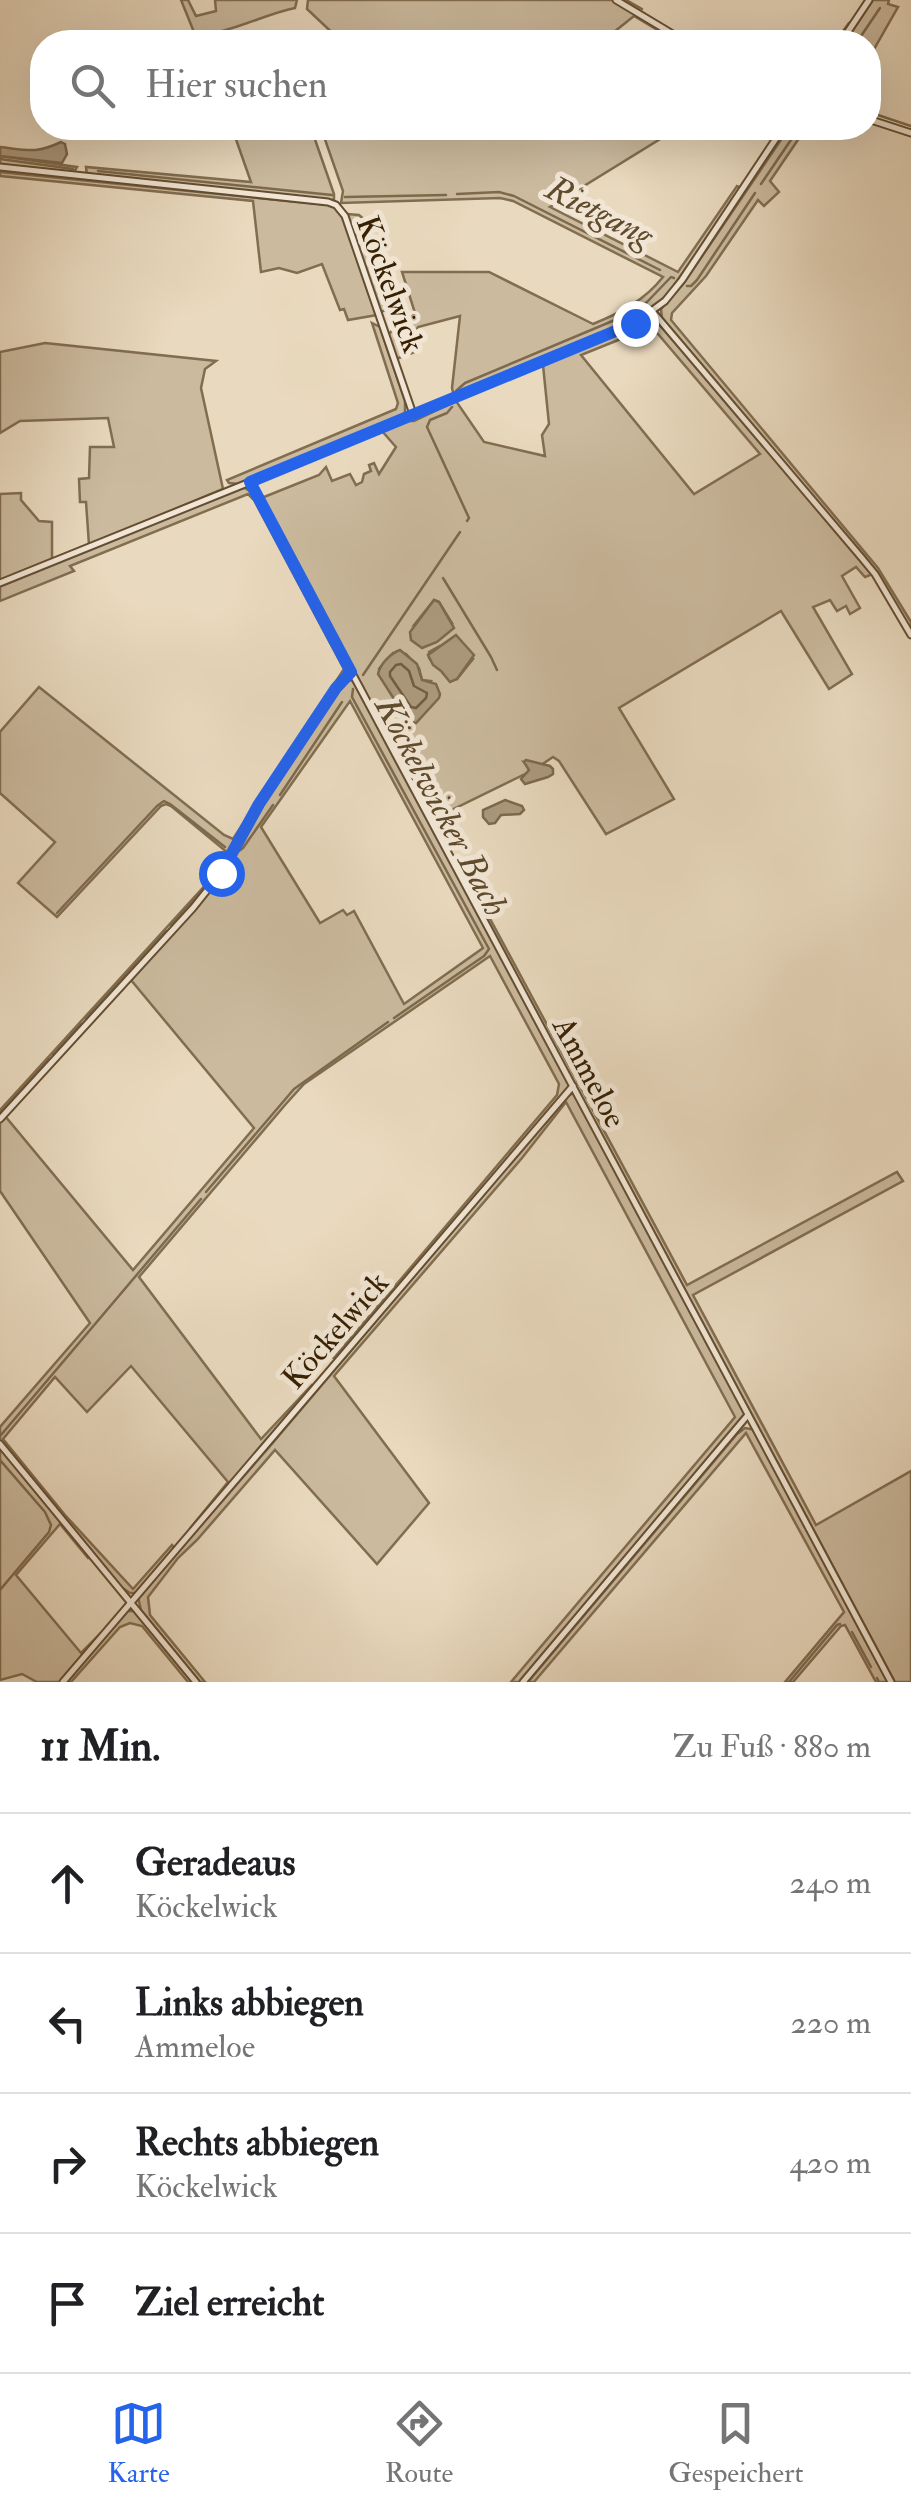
<!DOCTYPE html>
<html lang="de">
<head>
<meta charset="utf-8">
<style>
  :root { --surface:#fff; --page:#f2f2f2; --text:#202124; --muted:#757577; --line:#e0e0e0; --accent:#2563eb }
  body { margin:0; font-family:"IM FELL Double Pica",serif; background:var(--page); color:var(--text) }
  .stop { position:absolute; width:30px; height:30px; margin:-22px; border:8px solid #2563eb; border-radius:50%; background:#fff }
  .stop.end { background:#2563eb; border-color:#fff; box-shadow:0 2px 10px #0008 }
  .list { margin:0; padding:0; list-style:none }
  h2 { display:flex; justify-content:space-between; align-items:center; height:130px; margin:0; padding:0 40px; font-size:42px }
  h2 small { font-size:32px; font-weight:400; color:var(--muted) }
  .list li { display:grid; grid-template-columns:65px 1fr auto; gap:30px; align-items:center; box-sizing:border-box; height:140px; padding:0 40px; border-top:2px solid var(--line) }
  .list b { display:block; font-size:38px; white-space:nowrap }
  .list p { margin:0; font-size:32px; white-space:nowrap; color:var(--muted) }
  .list em { font-size:32px; font-style:normal; color:var(--muted) }
  .icon { flex:none; width:55px; height:55px; fill:none; stroke:currentColor; stroke-width:2; stroke-linecap:round; stroke-linejoin:round }
  .map { position:relative; flex:none; width:911px; height:1682px; overflow:hidden }
  .search { position:absolute; background:var(--surface); box-shadow:0 10px 40px #0002; left:30px; right:30px; top:30px; height:110px; display:flex; align-items:center; gap:25px; box-sizing:border-box; padding:0 35px; border-radius:40px; color:var(--muted); font-size:38px }
  .sheet { height:690px; background:var(--surface) }
  nav { display:flex; justify-content:space-around; align-items:center; box-sizing:border-box; height:140px; border-top:2px solid var(--line); background:var(--surface); font-size:28px; color:var(--muted) }
  nav a { display:grid; justify-items:center; gap:5px }
  nav .on { color:var(--accent) }
  .map>svg:first-child { display:block }
</style>
</head>
<body>
<div class="map">
<svg width="911" height="1682" viewBox="0 0 911 1682">
  <rect width="100%" height="100%" fill="#e9d9be"/>
  <filter id="stains"><feTurbulence type="fractalNoise" baseFrequency=".002" numOctaves="4"/><feColorMatrix values="0 0 0 0 .2 0 0 0 0 .09 0 0 0 0 .02 0 0 0 .5 -.17"/></filter>
  <radialGradient id="worn" r=".72"><stop offset=".6" stop-color="#630" stop-opacity="0"/><stop offset="1" stop-color="#630" stop-opacity=".3"/></radialGradient>
  <g fill="#cbba9e" stroke="#816d50" stroke-width="2.5" fill-rule="evenodd">
    <path d="M181 0H188L196 16 216 11 215 0H297L295 8C270 13 247 25 222 31L224 40 236 42H198Z"/>
    <polygon points="308,0 612,0 665,31 664,34 634,16 614,32 622,42 342,42 307,9"/>
    <polygon points="873,0 889,0 888,4 898,7 869,58 868,42 845,42"/>
    <polygon points="232,128 311,128 334,194 334,199 331,201 87,176 86,167 251,182"/>
    <path d="M321 128H678L550 207 678 272 737 186 741 188 668 294 650 310 631 322 454 396 452 388 460 316 418 327 414 335 420 350 396 359 388 335 404 317 415 313 402 272H489L593 324C620 313 644 301 663 277L513 201 500 198 341 203 343 191Z"/>
    <polygon points="789,128 806,128 770,181 779,192 764,206 758,200 706,276 672,313 671,320 878,568 911,622 911,631 878,577 662,319 661,309 684,283"/>
    <polygon points="0,156 77,167 73,174 0,166"/>
    <polygon points="0,172 329,205 335,207 343,217 377,315 348,320 344,309 340,310 322,264 297,273 279,268 261,272 253,201 0,176"/>
    <polygon points="347,214 359,215 366,221 385,310 380,313"/>
    <path d="M648 319 657 321 873 574 865 577 856 567 842 576 860 608 850 614 846 606 837 611 830 600 813 607 852 674 829 689 781 611 619 708 674 799 606 834 559 761 553 757 541 765 524 762 529 768V772L433 819 263 501 264 497 319 475 326 467 332 481 350 474 356 485 362 482 364 474 371 471 369 465 374 463 379 474 396 447 382 431 407 421H414L456 401 484 442 545 456 542 435 549 424 543 365ZM648 328 658 334 760 454 694 494 581 355ZM434 600 439 602 452 623 414 625ZM440 646 473 659 457 679 445 675 429 658V652ZM393 653 406 654 419 668 422 680 431 681 408 721 379 669Z"/>
    <polygon points="372,323 380,327 405,401 405,413 386,423 239,484 229,483 227,480 396,409 398,403"/>
    <polygon points="45,343 216,361 205,369 201,388 223,489 89,545 86,502 80,502 79,479 89,478 90,447 114,447 108,418 20,421 0,433 0,352"/>
    <polygon points="241,488 245,488 254,494 347,668 345,671 260,800 219,872 194,904 0,1116 0,1110 209,881 228,853 171,806 166,804 161,806 57,917 18,883 55,842 0,793 0,732 39,687 224,835 233,839 344,669 254,500 248,494 70,566 74,571 0,601 0,586"/>
    <polygon points="21,493 21,500 39,521 52,522 52,559 0,580 0,494"/>
    <path d="M351 680 354 682 569 1083 568 1088 337 1359 334 1358 557 1095 559 1084 490 956 304 1084 285 1105 139 1277 261 1439 312 1385 315 1386 196 1525 192 1526 228 1482 131 1366 87 1412 55 1377 3 1439 65 1515 133 1589 172 1545 175 1549 136 1593H130L121 1587 0 1440V1427L90 1323 0 1191V1122L5 1116 133 1270 254 1128 131 980 217 883 260 806 337 691 346 682ZM350 701 483 948 404 1004 354 911 347 915 343 910 320 923 261 827Z"/>
    <polygon points="481,902 687,1285 897,1172 903,1181 693,1295 816,1525 911,1471 911,1682 895,1682 480,907"/>
    <polygon points="571,1094 575,1094 746,1416 522,1682 511,1682 735,1417 566,1102 522,1158 334,1376 429,1503 377,1564 275,1450 197,1540 178,1558 148,1597 150,1615 205,1682 200,1682 141,1610 138,1597 271,1445 564,1099"/>
    <polygon points="745,1428 756,1430 890,1682 876,1682 845,1625 841,1626 793,1682 785,1682 844,1612 746,1433 534,1682 528,1682 737,1434"/>
    <polygon points="0,1446 91,1555 88,1558 60,1524 16,1575 81,1653 101,1633 61,1682 37,1682 22,1674 0,1680"/>
    <polygon points="126,1611 137,1611 195,1682 188,1682 142,1626 130,1623 120,1627 71,1682 66,1682"/>
  </g>
  <g fill="#ac9a7e" stroke="#7d694c" stroke-width="2.5">
    <path d="M61 142 65 144 67 154 62 163 0 156V147C27 150 36 154 61 142Z"/>
    <polygon points="434,600 439,602 454,628 437,642 422,648 411,640 410,632"/>
    <polygon points="456,635 474,655 457,679 450,682 441,671 433,665 428,655"/>
    <path d="M400 650 417 664 422 680 436 684 440 694 439 698 416 723 408 721 378 674C380 664 391 653 400 650Z"/>
    <polygon points="526,760 550,766 553,769 553,774 548,777 525,784 521,779 529,770 524,762"/>
    <polygon points="505,800 522,806 524,810 520,814 501,815 495,823 489,824 483,817 483,810"/>
  </g>
  <g fill="none" stroke-linecap="round" stroke-linejoin="round">
    <polygon stroke="#725d40" stroke-width="2.5" points="396,665 401,664 409,671 414,686 427,693 426,698 416,708 411,707 390,676 390,672"/>
    <g stroke="#7d694c" stroke-width="2.5">
      <polyline points="626,0 642,9"/>
      <polyline points="835,42 849,23"/>
      <polyline points="857,42 880,8"/>
      <polyline points="872,113 911,126"/>
      <polyline points="0,159 73,169"/>
      <polyline points="98,171 332,195"/>
      <polyline points="761,184 799,128"/>
      <polyline points="457,194 499,192 514,196 660,270"/>
      <polyline points="345,197 446,195"/>
      <polyline points="687,286 691,286 697,280 755,193"/>
      <polyline points="456,391 465,383 622,317 647,302 671,277 674,278"/>
      <polyline points="452,407 447,413 430,420 427,427 469,518 467,521"/>
      <polyline points="443,578 491,657 497,670"/>
      <polyline points="363,675 460,532"/>
      <polyline points="353,689 352,697 489,949 484,956 394,1018"/>
      <polyline points="280,795 342,702"/>
      <polyline points="239,851 243,848 273,805"/>
      <polyline points="57,913 157,806 164,801 170,804 225,847"/>
      <polyline points="171,925 204,888"/>
      <polyline points="86,1018 166,931"/>
      <polyline points="53,1055 81,1024"/>
      <polyline points="0,1113 49,1059"/>
      <polyline points="206,1192 294,1089 388,1022"/>
      <polyline points="1,1435 201,1199"/>
      <polyline points="0,1460 45,1512 51,1525 49,1532 0,1590"/>
      <polyline points="852,1632 871,1667"/>
      <polyline points="877,1678 879,1682"/>
      <polyline points="789,1682 837,1625 840,1624"/>
    </g>
    <defs>
      <g id="minor">
        <polyline points="616,0 686,42"/>
        <polyline points="841,42 869,0"/>
        <polyline points="868,119 911,133"/>
        <polyline points="0,167 328,202 336,205 345,216 413,414"/>
        <polyline points="653,312 861,557 875,574 911,635"/>
        <polyline points="250,482 891,1682"/>
        <polyline points="0,583 250,482 635,323 665,301 682,280 783,128"/>
        <polyline points="0,1119 193,908 221,873 259,805 336,688 351,672"/>
        <polyline points="0,1444 196,1682"/>
        <polyline points="63,1682 573,1086"/>
        <polyline points="523,1682 747,1416"/>
      </g>
    </defs>
    <use href="#minor" stroke="#644e31" stroke-width="9"/>
    <use href="#minor" stroke="#f1e6d5" stroke-width="5"/>
  </g>
  <g fill="none" stroke-linecap="round" stroke-linejoin="round">
    <polyline stroke="#2563eb" stroke-width="12" points="221,873 259,804 336,688 351,672 250,482 635,323"/>
  </g>
  <g text-anchor="middle" stroke-width="10" stroke-linejoin="round" paint-order="stroke">
    <g font-size="32" fill="#372002" stroke="#f1e6d5">
      <text transform="translate(391 284) rotate(70)" y="11">Köckelwick</text>
      <text transform="translate(590 1072) rotate(62)" y="11">Ammeloe</text>
      <text transform="translate(335 1330) rotate(-49)" y="11">Köckelwick</text>
    </g>
    <g font-size="35" font-style="italic" fill="#604b2d" stroke="#f1e6d5">
      <text transform="translate(600 211) rotate(27)" y="12">Rietgang</text>
      <text transform="translate(442 806) rotate(62)" y="12">Köckelwicker Bach</text>
    </g>
  </g>
  <rect width="100%" height="100%" filter="url(#stains)"/>
  <rect width="100%" height="100%" fill="url(#worn)"/>
</svg>
<div class="stop" style="left:221px;top:873px"></div>
<div class="stop end" style="left:635px;top:323px"></div>
<div class="search"><svg class="icon" aria-label="search" viewBox="0 0 24 24"><circle cx="10" cy="10" r="6"/><path d="M15 15l6 6"/></svg>Hier suchen</div>
</div>
<section class="sheet">
<h2>11 Min.<small>Zu Fuß · 880 m</small></h2>
<ul class="list">
<li><svg class="icon" aria-label="ahead" viewBox="0 0 24 24"><path d="M12 20V5M6 11l6-6 6 6"/></svg><div><b>Geradeaus</b><p>Köckelwick</p></div><em>240 m</em></li>
<li><svg class="icon" aria-label="left" viewBox="0 0 24 24"><path d="M17 20v-9H6M10 6l-5 5 5 5"/></svg><div><b>Links abbiegen</b><p>Ammeloe</p></div><em>220 m</em></li>
<li><svg class="icon" aria-label="right" viewBox="0 0 24 24"><path d="M7 20v-9h11M14 6l5 5-5 5"/></svg><div><b>Rechts abbiegen</b><p>Köckelwick</p></div><em>420 m</em></li>
<li><svg class="icon" aria-label="arrive" viewBox="0 0 24 24"><path d="M6 21V4h12l-3 4 3 4H6"/></svg><div><b>Ziel erreicht</b></div></li>
</ul>
</section>
<nav>
<a class="on"><svg class="icon" aria-label="map" viewBox="0 0 24 24"><path d="M3 6l6-2 6 2 6-2v14l-6 2-6-2-6 2zM9 4v14M15 6v14"/></svg>Karte</a>
<a><svg class="icon" aria-label="directions" viewBox="0 0 24 24"><path d="M12 3l9 9-9 9-9-9zM9 14v-3h6M13 9l2 2-2 2"/></svg>Route</a>
<a><svg class="icon" aria-label="saved" viewBox="0 0 24 24"><path d="M7 4h10v16l-5-4-5 4z"/></svg>Gespeichert</a>
</nav>
</body>
</html>
